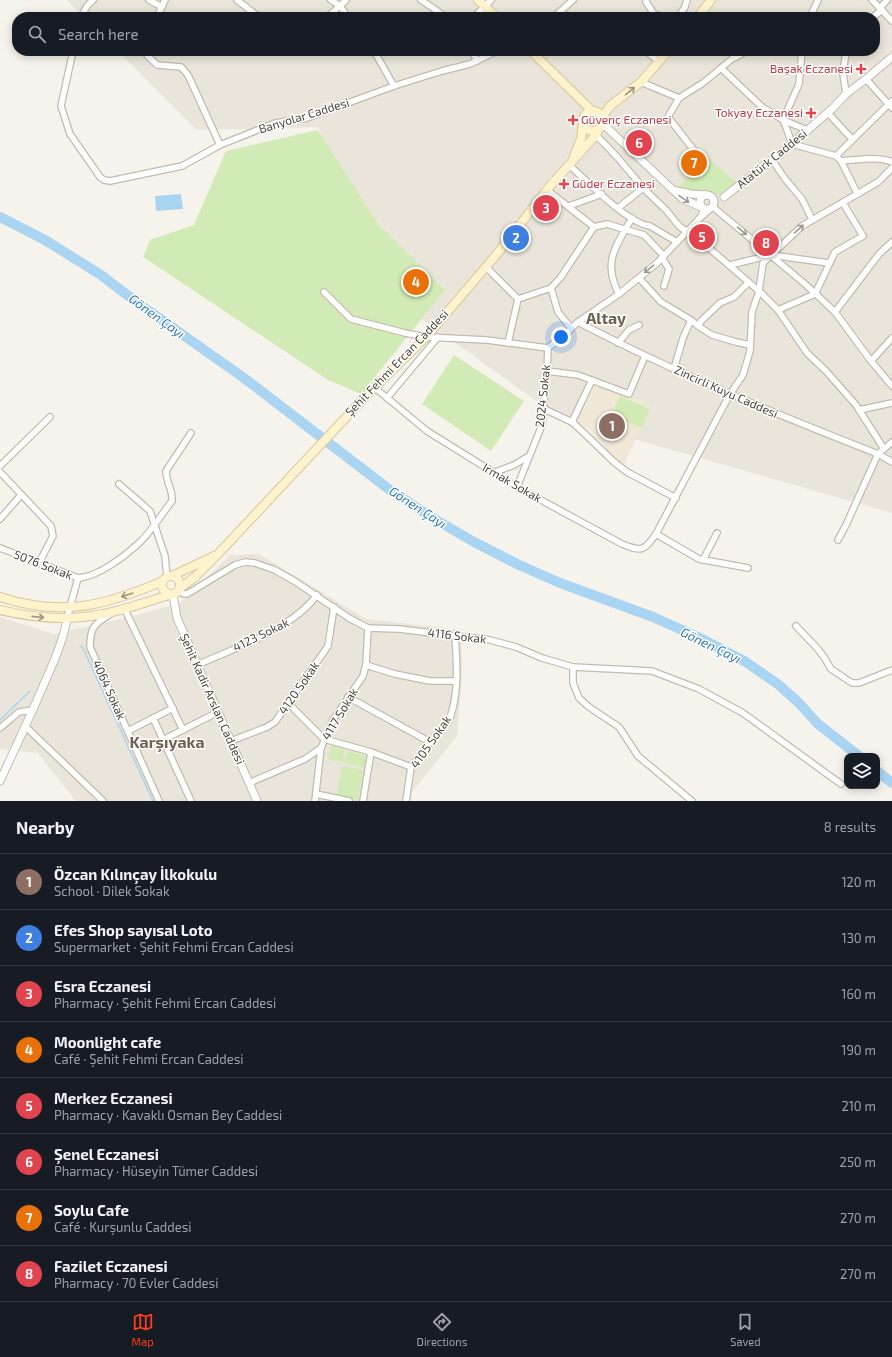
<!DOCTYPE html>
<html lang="en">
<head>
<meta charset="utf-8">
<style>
  :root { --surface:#171b24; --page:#242831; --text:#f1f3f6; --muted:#9ea1a6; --line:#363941; --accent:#fc3f1d }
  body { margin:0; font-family:"Exo 2",sans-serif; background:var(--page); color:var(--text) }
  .controls { position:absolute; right:12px; bottom:12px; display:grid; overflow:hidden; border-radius:8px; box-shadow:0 2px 10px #0003 }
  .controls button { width:36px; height:36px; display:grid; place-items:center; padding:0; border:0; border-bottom:1px solid var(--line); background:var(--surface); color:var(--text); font:20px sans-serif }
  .you { position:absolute; left:561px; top:337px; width:14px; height:14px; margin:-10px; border:3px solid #fff; border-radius:50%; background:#1a73e8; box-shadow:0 0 0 6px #1a73e833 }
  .badge { display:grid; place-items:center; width:26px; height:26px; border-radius:50%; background:var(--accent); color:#fff; font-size:13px; font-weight:700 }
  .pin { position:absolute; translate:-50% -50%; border:2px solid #fff; box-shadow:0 1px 4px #0006 }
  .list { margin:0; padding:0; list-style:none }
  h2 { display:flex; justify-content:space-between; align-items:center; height:52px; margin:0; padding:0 16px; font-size:17px }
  h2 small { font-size:13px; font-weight:400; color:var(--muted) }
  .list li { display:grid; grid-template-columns:26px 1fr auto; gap:12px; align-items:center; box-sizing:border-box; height:56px; padding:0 16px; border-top:1px solid var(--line) }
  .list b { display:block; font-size:15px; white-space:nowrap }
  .list p { margin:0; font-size:13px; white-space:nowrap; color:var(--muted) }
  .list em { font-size:13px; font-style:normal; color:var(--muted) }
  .icon { flex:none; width:22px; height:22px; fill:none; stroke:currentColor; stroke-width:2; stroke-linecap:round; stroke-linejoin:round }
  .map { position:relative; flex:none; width:892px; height:801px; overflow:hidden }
  .search { position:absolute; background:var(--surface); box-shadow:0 2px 10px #0003; left:12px; right:12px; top:12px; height:44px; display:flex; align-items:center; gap:10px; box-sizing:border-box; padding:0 14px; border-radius:16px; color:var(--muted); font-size:15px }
  .sheet { height:500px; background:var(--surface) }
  nav { display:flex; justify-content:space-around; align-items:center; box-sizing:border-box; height:56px; border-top:1px solid var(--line); background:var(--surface); font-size:11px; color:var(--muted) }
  nav a { display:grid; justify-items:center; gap:2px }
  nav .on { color:var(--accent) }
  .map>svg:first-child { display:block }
</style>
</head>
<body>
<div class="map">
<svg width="892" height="801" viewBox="0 0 892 801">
  <rect width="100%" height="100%" fill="#f6f3ec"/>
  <g fill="#eae5da">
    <polygon points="67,0 892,0 892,513 560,418 390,296 318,127 197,130 118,51 875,51 875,17 84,17"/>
    <polygon points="259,554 366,619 462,630 462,676 457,736 412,792 411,801 76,801 38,753 0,749 0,617 54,634 129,617 180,603 230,555"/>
  </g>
  <polygon fill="#efe8d6" points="596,381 651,405 623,468 591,430 575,422"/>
  <g fill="#d2eab5">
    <polygon points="318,130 378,224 445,290 361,394 328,380 143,257 150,240 194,225 226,151"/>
    <polygon points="707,157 737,183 722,195 677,189"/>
    <polygon points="454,355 524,401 491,451 422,404"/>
    <polygon points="620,396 650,409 642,428 611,416"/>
    <polygon points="331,746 345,749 343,762 328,760"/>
    <polygon points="347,751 367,756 364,768 344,763"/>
    <polygon points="342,766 364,770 358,800 336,796"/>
  </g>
  <polygon fill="#a9d4f2" points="181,194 183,209 156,211 155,196"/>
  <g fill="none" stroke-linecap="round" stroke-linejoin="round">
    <g stroke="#a9d4f2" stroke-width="1.5">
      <polyline points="80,646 83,648 153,801"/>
      <polyline points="0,720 30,691"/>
    </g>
    <g stroke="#a9d4f2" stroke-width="10">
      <polyline points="0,217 45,240 101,275 135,301 244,378 390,490 431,517 474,542 517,564 560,583 653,617 700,638 746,662 779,685 799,703 818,724 859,756"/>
      <polyline points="877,771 892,783"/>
    </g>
    <defs>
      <g id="minor">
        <polyline points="149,0 162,7"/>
        <polyline points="237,0 259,17"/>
        <polyline points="331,0 340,6 348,17"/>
        <polyline points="421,0 446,17"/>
        <polyline points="646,0 646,2 654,14 652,17"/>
        <polyline points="872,0 892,21"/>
        <polyline points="880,8 887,0"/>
        <polyline points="560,12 568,17"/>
        <polyline points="654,14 664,17"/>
        <polyline points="81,17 87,6 93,0"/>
        <polyline points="157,17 165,0"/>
        <polyline points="327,17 340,6 346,0"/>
        <polyline points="474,17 491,0"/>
        <polyline points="554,17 573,0"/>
        <polyline points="678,17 685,7 687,0"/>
        <polyline points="810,17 818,0"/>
        <polyline points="873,17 882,10"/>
        <polyline points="73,51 61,106 70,134 100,177 104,180 110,181 182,166 220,145 275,123 307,118 394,86 442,71 470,64 497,51"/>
        <polyline points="145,51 144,52 157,65 181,67 188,75 220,145"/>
        <polyline points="374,51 394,86"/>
        <polyline points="472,51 477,61"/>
        <polyline points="646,51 659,62"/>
        <polyline points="802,51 799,84 783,120 786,127 792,144 836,156"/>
        <polyline points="846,51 843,73 846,94"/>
        <polyline points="722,69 761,106 783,120 807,130"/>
        <polyline points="866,79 892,108"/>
        <polyline points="641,82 679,98"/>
        <polyline points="828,113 852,139"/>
        <polyline points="596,135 618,158 644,189 666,210 679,226 687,232"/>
        <polyline points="836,156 892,101"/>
        <polyline points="836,156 841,161 857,193"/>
        <polyline points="700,158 668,117 679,98 703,83 732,59 747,51"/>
        <polyline points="772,160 786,180 802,199 812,219"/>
        <path d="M841 161C857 160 877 156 892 162"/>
        <path d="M569 165C587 181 627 223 650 226L677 242"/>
        <polyline points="547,190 594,227"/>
        <polyline points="569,206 602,194"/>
        <polyline points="713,207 805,284 835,312 871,361 892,386"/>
        <polyline points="618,208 643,188"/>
        <polyline points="705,209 699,219 711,208"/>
        <polyline points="594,227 607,224 644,235 664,256"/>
        <polyline points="688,230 759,291 778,310 807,353 826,371 856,405 884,449"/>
        <polyline points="662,258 669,269 664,286"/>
        <polyline points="730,265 771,255 829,263"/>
        <polyline points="486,267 518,299"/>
        <polyline points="639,278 661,302 691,320 698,326 712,335 736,342 750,345"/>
        <polyline points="551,288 558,312 571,328"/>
        <polyline points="324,292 351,319 405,333 426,337 487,340 548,348 561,338 578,322 619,294 657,263 699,219"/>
        <path d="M619 294C602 262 616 246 632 218"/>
        <polyline points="778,310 815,294 835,252 863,236 843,203"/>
        <polyline points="835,312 879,254 892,242"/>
        <path d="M578 322C675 373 776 414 878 454L892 462"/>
        <polyline points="698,326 701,321 720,303 734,297 748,283"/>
        <polyline points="508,343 518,299 551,288 561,277 594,227"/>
        <polyline points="618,343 629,330 639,325"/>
        <polyline points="871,361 892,338"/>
        <polyline points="674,369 683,338 691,320"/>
        <polyline points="547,371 578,375 629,394 645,356"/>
        <path d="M374 387 427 431 517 487 622 544C642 552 644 551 656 534L730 394 743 375 750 351 752 312 759 291 763 263 802 226 878 182 892 168"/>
        <polyline points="387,398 438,337"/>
        <polyline points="544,409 572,422 584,433 614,462 627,472 676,498"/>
        <polyline points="859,410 892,403"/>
        <polyline points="572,422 592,380"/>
        <polyline points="0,466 50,417"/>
        <polyline points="0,472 51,526 53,536 39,563"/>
        <polyline points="493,473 514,465 529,456"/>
        <polyline points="119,484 150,511 165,556 167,577"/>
        <polyline points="517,487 542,425 547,371 548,348"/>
        <polyline points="0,519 21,495"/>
        <polyline points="656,534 699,559 748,568"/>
        <polyline points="838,540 846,525 878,454 892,442"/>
        <path d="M0 548 78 578C98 577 125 556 139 543 152 531 161 515 172 501 173 490 166 482 166 471L191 433"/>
        <polyline points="703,560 717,533"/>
        <polyline points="179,591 184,594 187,594 235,565 245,562 255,563 275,570 296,582 349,618 368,628 399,629 490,640 516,647 542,658 573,667 573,683 579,698 589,707 619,727 638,756 692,801"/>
        <polyline points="124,608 183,730"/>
        <path d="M109 615C94 624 90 628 90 647L159 801"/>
        <polyline points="67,618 78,578"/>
        <polyline points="796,626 817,648 824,657 831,669 852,683 859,683 892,670"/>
        <path d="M197 665C237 647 291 630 317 595"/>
        <polyline points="366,665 395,674 430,681 456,681"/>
        <polyline points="573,667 652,671 699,689 743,713 841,784"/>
        <polyline points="348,697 430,742"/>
        <polyline points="289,704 324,739 371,752 411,767"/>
        <polyline points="153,718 191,801"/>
        <polyline points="26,727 103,801"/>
        <polyline points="0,728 19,712 33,710"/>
        <polyline points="128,731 173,708"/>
        <polyline points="163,740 218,712"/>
        <polyline points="231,741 267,727 275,722 328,646 334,607"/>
        <polyline points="249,783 305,759 321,748"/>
        <polyline points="316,794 349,801"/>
        <polyline points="315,801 321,748 333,720 363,676 366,665 368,628"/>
        <polyline points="363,801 371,752"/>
        <path d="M406 801 411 767 450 718C459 692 457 663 455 636"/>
      </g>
      <g id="tertiary">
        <polyline points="602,123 673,190"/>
        <circle cx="707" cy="202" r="7"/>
        <polyline points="724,197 780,154 833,108 846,94 866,79 892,57"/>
        <polyline points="703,208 683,199 673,190 691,194 707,195"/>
        <polyline points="173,595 177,618 257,801"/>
        <path d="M0 781C14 751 28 721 41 691 50 670 64 641 67 618"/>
      </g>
      <g id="secondary">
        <polyline points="478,0 496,17"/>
        <polyline points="698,17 711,0"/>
        <polyline points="531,51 592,111"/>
        <circle cx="593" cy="121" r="10"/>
        <polyline points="602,118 610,106 641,82 668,51"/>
        <polyline points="574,156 581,139 583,123"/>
        <circle cx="171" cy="585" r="9"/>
        <polyline points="172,576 214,556"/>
        <polyline points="180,588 195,577 218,554 367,395 426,337 497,254 550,186 596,135 600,127"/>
        <path d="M0 597C62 617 105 606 163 581"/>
        <path d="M0 610C30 617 60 621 91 616 118 613 144 602 170 595"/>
      </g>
    </defs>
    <use href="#minor" stroke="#c2bbae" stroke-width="8"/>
    <use href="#tertiary" stroke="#c2bbae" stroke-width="9"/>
    <use href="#secondary" stroke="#d6c79b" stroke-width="10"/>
    <use href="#minor" stroke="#fff" stroke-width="5.5"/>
    <use href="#tertiary" stroke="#fff" stroke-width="7"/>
    <use href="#secondary" stroke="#fff3cd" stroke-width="8"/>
  </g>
  <defs><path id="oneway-shaft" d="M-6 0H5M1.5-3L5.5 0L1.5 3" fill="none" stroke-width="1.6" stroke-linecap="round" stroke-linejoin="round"/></defs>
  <g stroke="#9c937c">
    <use href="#oneway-shaft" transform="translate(630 91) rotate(-39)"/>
    <use href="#oneway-shaft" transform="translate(127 595) rotate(162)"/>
    <use href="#oneway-shaft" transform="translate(38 617) rotate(6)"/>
  </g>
  <g stroke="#9c9892">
    <use href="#oneway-shaft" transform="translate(684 199) rotate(35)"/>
    <use href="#oneway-shaft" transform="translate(799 229) rotate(-41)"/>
    <use href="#oneway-shaft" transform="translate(742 231) rotate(40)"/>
    <use href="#oneway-shaft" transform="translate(649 269) rotate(141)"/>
  </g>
  <g fill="#e0444e" stroke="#fff" stroke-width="1.5">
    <path d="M859 63h4v4h4v4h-4v4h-4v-4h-4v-4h4z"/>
    <path d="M809 107h4v4h4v4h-4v4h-4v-4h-4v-4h4z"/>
    <path d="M571 114h4v4h4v4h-4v4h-4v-4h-4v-4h4z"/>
    <path d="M562 178h4v4h4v4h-4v4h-4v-4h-4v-4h4z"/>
  </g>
  <g text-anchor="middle" stroke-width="3" stroke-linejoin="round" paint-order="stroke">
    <g font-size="12" fill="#be3a42" stroke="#fff" text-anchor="end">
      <text x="853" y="73">Başak Eczanesi</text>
      <text x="803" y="117">Tokyay Eczanesi</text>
      <text x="581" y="124" text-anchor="start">Güvenç Eczanesi</text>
      <text x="572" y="188" text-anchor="start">Güder Eczanesi</text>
    </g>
    <g font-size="12" fill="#4b4439" stroke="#fff">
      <text transform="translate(304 116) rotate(-17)" y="4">Banyolar Caddesi</text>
      <text transform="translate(772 159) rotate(-39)" y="4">Atatürk Caddesi</text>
      <text transform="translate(397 363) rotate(-46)" y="4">Şehit Fehmi Ercan Caddesi</text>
      <text transform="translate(726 392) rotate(24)" y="4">Zincirli Kuyu Caddesi</text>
      <text transform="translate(543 396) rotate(-84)" y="4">2024 Sokak</text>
      <text transform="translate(512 483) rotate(30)" y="4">Irmak Sokak</text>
      <text transform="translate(43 565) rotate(21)" y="4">5076 Sokak</text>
      <text transform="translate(261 635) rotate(-26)" y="4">4123 Sokak</text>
      <text transform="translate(457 636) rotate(7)" y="4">4116 Sokak</text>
      <text transform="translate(299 688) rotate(-55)" y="4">4120 Sokak</text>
      <text transform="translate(109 690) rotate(66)" y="4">4064 Sokak</text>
      <text transform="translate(212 699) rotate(66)" y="4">Şehit Kadir Arslan Caddesi</text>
      <text transform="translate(340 714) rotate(-59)" y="4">4117 Sokak</text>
      <text transform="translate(431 742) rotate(-55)" y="4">4105 Sokak</text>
    </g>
    <g font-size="13" font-style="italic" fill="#2e7ab2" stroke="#fff">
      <text transform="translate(157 316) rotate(36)" y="5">Gönen Çayı</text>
      <text transform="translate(418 507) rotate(33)" y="5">Gönen Çayı</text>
      <text transform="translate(711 645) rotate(26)" y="5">Gönen Çayı</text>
    </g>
    <g font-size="16" font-weight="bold" fill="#6e6250" stroke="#fff">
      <text x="606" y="324">Altay</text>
      <text x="167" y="748">Karşıyaka</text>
    </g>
  </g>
</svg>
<div class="controls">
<button><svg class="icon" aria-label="layers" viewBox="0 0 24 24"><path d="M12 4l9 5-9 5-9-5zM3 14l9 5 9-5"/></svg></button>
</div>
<div class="you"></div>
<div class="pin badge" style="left:612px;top:426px;background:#8d6e63">1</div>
<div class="pin badge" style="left:516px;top:238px;background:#3f7fe0">2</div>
<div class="pin badge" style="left:546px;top:208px;background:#e0444e">3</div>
<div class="pin badge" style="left:416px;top:282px;background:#e8710a">4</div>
<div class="pin badge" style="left:702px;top:237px;background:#e0444e">5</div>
<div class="pin badge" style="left:639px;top:143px;background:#e0444e">6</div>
<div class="pin badge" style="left:694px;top:163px;background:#e8710a">7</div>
<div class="pin badge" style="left:766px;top:243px;background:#e0444e">8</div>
<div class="search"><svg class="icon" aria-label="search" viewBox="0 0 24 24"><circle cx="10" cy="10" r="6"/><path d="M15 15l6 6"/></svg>Search here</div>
</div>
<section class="sheet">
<h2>Nearby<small>8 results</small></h2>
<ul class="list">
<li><span class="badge" style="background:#8d6e63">1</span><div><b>Özcan Kılınçay İlkokulu</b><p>School · Dilek Sokak</p></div><em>120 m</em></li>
<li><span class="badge" style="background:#3f7fe0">2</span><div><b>Efes Shop sayısal Loto</b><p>Supermarket · Şehit Fehmi Ercan Caddesi</p></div><em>130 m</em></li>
<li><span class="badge" style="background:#e0444e">3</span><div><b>Esra Eczanesi</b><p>Pharmacy · Şehit Fehmi Ercan Caddesi</p></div><em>160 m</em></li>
<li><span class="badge" style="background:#e8710a">4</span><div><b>Moonlight cafe</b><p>Café · Şehit Fehmi Ercan Caddesi</p></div><em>190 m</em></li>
<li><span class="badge" style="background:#e0444e">5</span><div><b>Merkez Eczanesi</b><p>Pharmacy · Kavaklı Osman Bey Caddesi</p></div><em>210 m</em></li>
<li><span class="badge" style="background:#e0444e">6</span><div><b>Şenel Eczanesi</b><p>Pharmacy · Hüseyin Tümer Caddesi</p></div><em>250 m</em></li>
<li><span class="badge" style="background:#e8710a">7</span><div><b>Soylu Cafe</b><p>Café · Kurşunlu Caddesi</p></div><em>270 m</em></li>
<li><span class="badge" style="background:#e0444e">8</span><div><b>Fazilet Eczanesi</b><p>Pharmacy · 70 Evler Caddesi</p></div><em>270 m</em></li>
</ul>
</section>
<nav>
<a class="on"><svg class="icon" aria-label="map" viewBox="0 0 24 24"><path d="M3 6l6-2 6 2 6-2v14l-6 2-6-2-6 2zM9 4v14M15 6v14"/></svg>Map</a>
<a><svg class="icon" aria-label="directions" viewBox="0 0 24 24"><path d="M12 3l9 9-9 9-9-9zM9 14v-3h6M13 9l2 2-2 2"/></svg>Directions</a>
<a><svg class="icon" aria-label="saved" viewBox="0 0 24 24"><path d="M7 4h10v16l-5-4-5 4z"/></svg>Saved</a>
</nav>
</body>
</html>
